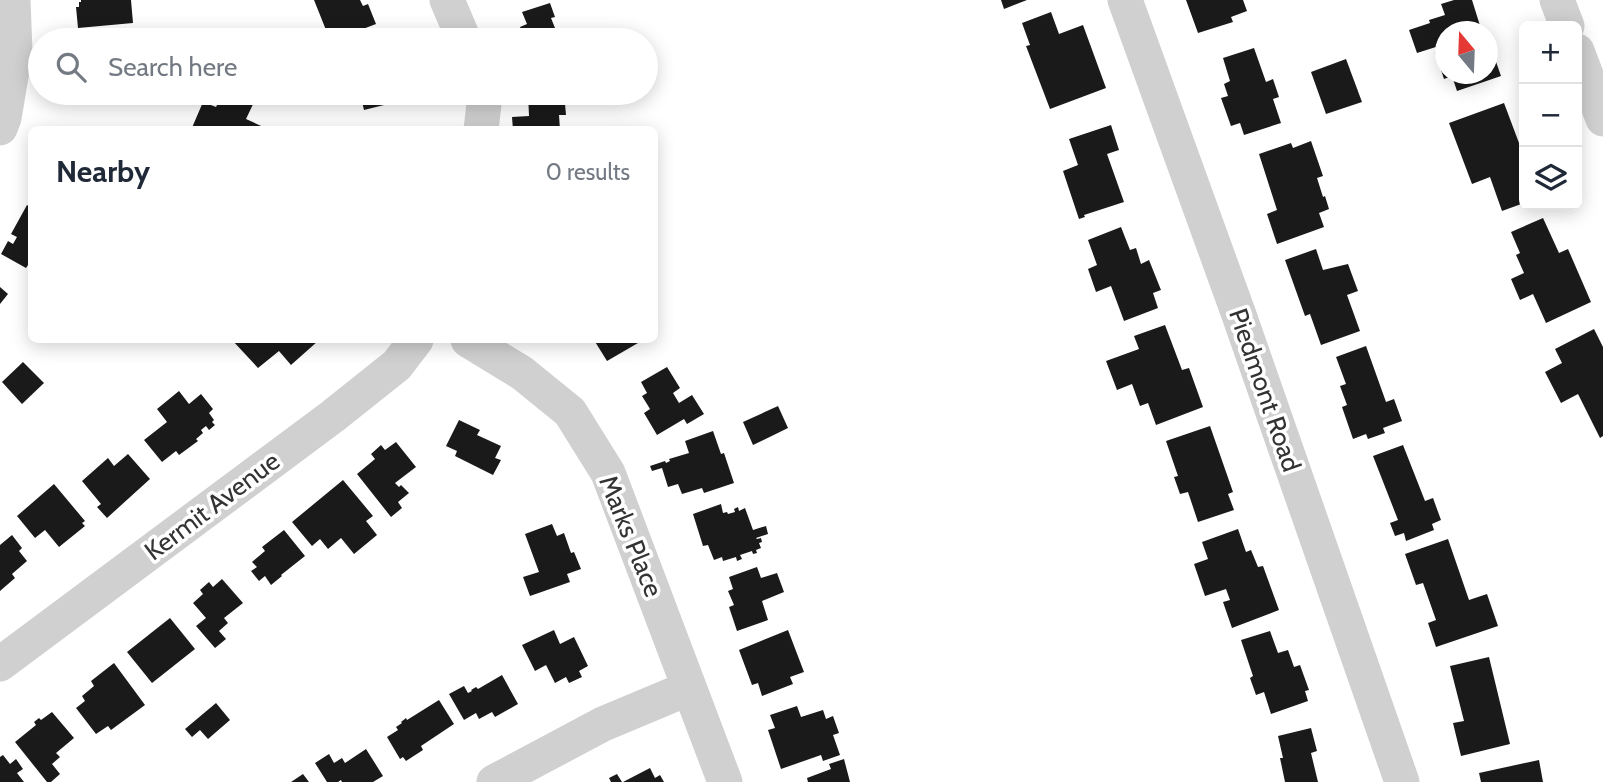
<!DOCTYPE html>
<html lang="en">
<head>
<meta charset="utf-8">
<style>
  :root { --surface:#fff; --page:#f2f2f3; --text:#1f2937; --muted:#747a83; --line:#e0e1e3 }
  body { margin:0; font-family:Cabin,sans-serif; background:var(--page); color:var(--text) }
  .controls { position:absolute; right:21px; top:21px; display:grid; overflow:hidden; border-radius:10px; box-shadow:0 4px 18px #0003 }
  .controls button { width:63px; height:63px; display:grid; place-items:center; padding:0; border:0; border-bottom:2px solid var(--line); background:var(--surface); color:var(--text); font:35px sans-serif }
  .compass { position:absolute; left:1435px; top:21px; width:63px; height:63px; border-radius:50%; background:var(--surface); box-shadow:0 4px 18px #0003; rotate:341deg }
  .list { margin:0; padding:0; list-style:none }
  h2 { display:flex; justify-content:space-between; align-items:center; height:91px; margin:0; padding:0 28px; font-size:30px }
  h2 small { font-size:23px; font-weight:400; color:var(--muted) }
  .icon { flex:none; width:38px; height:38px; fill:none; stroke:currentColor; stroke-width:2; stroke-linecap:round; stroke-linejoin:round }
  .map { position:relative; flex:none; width:1603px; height:782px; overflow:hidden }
  .search { position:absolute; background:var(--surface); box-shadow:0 4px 18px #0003; left:28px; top:28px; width:630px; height:77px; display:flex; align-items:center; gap:18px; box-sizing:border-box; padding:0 24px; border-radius:38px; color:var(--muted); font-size:26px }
  .panel { position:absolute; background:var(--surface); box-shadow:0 4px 18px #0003; left:28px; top:126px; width:630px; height:217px; border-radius:10px }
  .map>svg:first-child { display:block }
</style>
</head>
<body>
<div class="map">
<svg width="1603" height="782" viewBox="0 0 1603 782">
  <rect width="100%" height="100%" fill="#fff"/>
  <g fill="#1a1a1a">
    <polygon points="81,0 131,0 133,23 78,28 76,7 79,7 79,2 81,2"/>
    <polygon points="314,0 360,0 363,6 368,4 376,24 334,40 330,40"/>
    <polygon points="1001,0 1027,0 1004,9"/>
    <polygon points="1186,0 1243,0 1247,11 1231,17 1233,22 1198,33"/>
    <polygon points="1454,0 1472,0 1482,32 1446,32 1446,74 1488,74 1488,48 1491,57 1494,56 1501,76 1457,91 1452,76 1444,79 1435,52 1440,50 1439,46 1417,53 1409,30 1430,23 1429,20 1445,15 1441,4"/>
    <polygon points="550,3 555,17 551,18 555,28 551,29 555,40 525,40 520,27 527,24 522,12"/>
    <polygon points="1051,12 1059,34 1083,25 1106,88 1050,109 1026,46 1030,45 1022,23"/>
    <polygon points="1254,48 1266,82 1273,79 1279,97 1273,99 1281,123 1244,135 1240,123 1231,126 1221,98 1228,96 1224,84 1230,81 1223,58"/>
    <polygon points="1346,59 1362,102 1326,114 1311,72"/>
    <polygon points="223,93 250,93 257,96 246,119 270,130 191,130 203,102 216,107"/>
    <polygon points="360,93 394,93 396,102 364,110"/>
    <polygon points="528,93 599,93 599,102 565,104 566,115 559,115 560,130 513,130 512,117 529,116"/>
    <polygon points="1504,103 1519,143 1524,141 1524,203 1502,211 1490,177 1472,184 1449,123"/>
    <polygon points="1111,125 1119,150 1107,154 1124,202 1084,215 1085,217 1079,219 1063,171 1078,165 1069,139"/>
    <polygon points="1311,141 1323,176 1317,178 1323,197 1325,196 1329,209 1319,213 1324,227 1277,244 1267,214 1277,210 1259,154 1291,143 1293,148"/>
    <polygon points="27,205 32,208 32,248 29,252 32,253 32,259 26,268 1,254 8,241 13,244 17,237 11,234"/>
    <polygon points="1543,218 1559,253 1568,249 1591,302 1546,323 1533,294 1520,300 1511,279 1524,273 1516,255 1520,253 1511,232"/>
    <polygon points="1121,227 1130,250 1136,248 1141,264 1149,260 1161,290 1153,293 1158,308 1124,321 1111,286 1096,292 1088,269 1097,265 1088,240"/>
    <polygon points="1316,249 1323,270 1348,264 1358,291 1347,295 1360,331 1321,345 1310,314 1305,316 1285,260"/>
    <polygon points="0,287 8,294 0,304"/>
    <polygon points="1165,325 1182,370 1189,368 1203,407 1156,425 1148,403 1140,406 1132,384 1117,390 1106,361 1139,349 1134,336"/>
    <polygon points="1594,329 1603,347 1603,436 1600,438 1578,394 1561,403 1545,372 1562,363 1555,349"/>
    <polygon points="232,340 317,340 318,341 291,365 279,351 258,368"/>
    <polygon points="594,340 637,340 638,343 607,361"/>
    <polygon points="1366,346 1386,402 1394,399 1402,421 1383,428 1385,433 1368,439 1366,434 1353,439 1342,407 1347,405 1340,386 1346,384 1336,357"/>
    <polygon points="23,362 44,383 22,404 2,382"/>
    <polygon points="667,367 680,388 673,393 679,403 692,395 704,414 687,424 684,419 657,435 644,413 650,409 642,396 647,393 641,382"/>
    <polygon points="179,391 189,404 201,394 213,409 209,413 214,420 212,422 215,425 209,430 206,426 201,430 203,433 196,439 198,441 179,455 176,451 162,462 144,440 167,422 157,409"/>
    <polygon points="778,406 788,428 753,445 743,422"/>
    <polygon points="459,420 480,430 477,435 501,446 495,458 501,460 493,475 455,456 457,451 446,446"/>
    <polygon points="1210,426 1233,492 1228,494 1234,510 1198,522 1188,492 1180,494 1174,477 1178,476 1166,441"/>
    <polygon points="713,431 721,454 724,453 734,483 704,493 702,488 682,494 678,484 668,487 662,468 652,471 650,466 665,461 666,463 670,461 669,459 689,453 685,441"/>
    <polygon points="396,442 416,467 395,483 399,487 401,485 409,493 398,502 402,508 391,517 357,474 375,459 371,454 381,445 385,450"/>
    <polygon points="1403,445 1425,501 1433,498 1441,520 1432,524 1434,530 1406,541 1404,533 1395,536 1390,523 1398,520 1373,456"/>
    <polygon points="128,454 150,479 107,518 97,507 101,504 82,481 108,458 114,466"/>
    <polygon points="343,480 373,516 366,521 377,535 354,554 341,538 328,549 320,539 312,546 292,522"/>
    <polygon points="54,484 85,521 82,523 85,526 59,547 45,530 35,538 17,516"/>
    <polygon points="721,504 723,513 727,512 728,514 735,512 734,509 738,507 739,511 745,508 753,530 766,526 768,534 756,538 757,539 761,538 762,542 759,543 761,548 756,550 757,553 753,554 752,551 740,555 742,559 737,561 736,557 723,561 722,557 714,560 708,545 703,546 693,514"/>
    <polygon points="552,524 557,536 564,533 571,553 574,552 581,569 567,574 570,582 530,596 523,577 539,572 525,534"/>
    <polygon points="1238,529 1246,552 1251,550 1258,567 1263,566 1279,610 1232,628 1223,602 1230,600 1226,589 1205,596 1194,564 1208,559 1202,542"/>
    <polygon points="284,530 305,556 281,575 282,576 271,585 265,576 259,581 251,571 257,567 252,562 265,551 262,547"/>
    <polygon points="12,535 22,548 19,551 27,561 12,574 15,578 0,591 0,545"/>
    <polygon points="1448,539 1469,600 1487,594 1498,626 1436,647 1428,623 1436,620 1423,583 1416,585 1405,554"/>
    <polygon points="757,567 761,578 777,573 784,592 762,601 768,620 737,631 729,607 734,605 728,591 733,589 729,577"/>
    <polygon points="222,579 243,603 224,618 228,623 219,631 226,639 215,648 196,626 206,618 193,603 203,594 200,590 209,582 213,587"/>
    <polygon points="170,618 195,649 152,683 127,652"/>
    <polygon points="554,630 560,644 574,637 588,666 579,671 582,677 569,683 566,677 555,683 546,665 535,671 522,645"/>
    <polygon points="788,630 804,672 790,677 793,684 762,696 758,683 752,685 739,650"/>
    <polygon points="1270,631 1278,653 1288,650 1294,667 1300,665 1309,690 1305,691 1308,701 1271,714 1264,692 1256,695 1250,678 1253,676 1241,640"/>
    <polygon points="1489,657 1510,744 1461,756 1453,723 1464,721 1450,666"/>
    <polygon points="114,663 145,705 111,730 108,726 96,734 76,708 85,701 82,696 94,686 91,681"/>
    <polygon points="502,675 518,704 495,717 492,712 479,719 476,713 464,720 449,694 464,686 468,693 472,691 471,690 476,687 478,689"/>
    <polygon points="439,700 454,724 421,746 423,750 406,761 403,757 400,759 387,737 398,730 396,727 402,723 401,722 406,718 407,720"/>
    <polygon points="216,703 230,720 208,739 200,730 192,737 185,729"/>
    <polygon points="797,706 801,717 823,710 826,719 833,716 839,733 833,735 840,755 823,761 821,755 781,769 768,730 775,728 770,715"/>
    <polygon points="52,712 74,738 56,753 60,757 52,764 60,774 51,782 47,782 15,742 36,725 34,722 39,718 41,720"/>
    <polygon points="1311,728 1317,751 1311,753 1318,782 1285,782 1280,758 1283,758 1278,736"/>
    <polygon points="366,749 383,776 373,782 342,782 341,780 338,782 327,782 315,763 329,754 334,763 342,758 345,763"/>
    <polygon points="3,755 10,764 16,759 23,769 17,773 24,782 0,782 0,757"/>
    <polygon points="844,759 850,782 808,782 807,778 831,769 829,764"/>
    <polygon points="1539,760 1543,782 1481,782 1479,773"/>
    <polygon points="650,768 655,778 660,775 664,782 623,782"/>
    <polygon points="303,774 309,782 291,782"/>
    <polygon points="617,774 622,782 611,782 609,778"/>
  </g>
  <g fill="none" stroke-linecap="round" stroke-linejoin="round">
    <g stroke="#d0d0d0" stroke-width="35">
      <polyline points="447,0 464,40"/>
      <polyline points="1125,0 1239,315 1402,782"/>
      <polyline points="1557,0 1567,26"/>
      <polyline points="1577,51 1603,119"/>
      <polyline points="481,93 484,104 481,130"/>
      <polyline points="0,128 4,118 15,52 13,0"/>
      <polyline points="468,340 522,373 570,412 608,473 725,782"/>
      <polyline points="0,664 333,416 397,365 416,340"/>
      <polyline points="494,782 603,724 689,688"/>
    </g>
  </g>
  <g text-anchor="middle" stroke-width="7" stroke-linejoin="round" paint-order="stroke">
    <g font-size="26" fill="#333" stroke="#fff">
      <text transform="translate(1265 390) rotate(71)" y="9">Piedmont Road</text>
      <text transform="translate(212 506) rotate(-37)" y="9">Kermit Avenue</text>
      <text transform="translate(631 536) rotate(68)" y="9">Marks Place</text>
    </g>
  </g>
</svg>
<div class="controls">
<button>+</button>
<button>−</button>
<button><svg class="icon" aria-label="layers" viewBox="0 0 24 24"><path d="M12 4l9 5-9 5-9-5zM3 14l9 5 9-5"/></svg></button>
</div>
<svg class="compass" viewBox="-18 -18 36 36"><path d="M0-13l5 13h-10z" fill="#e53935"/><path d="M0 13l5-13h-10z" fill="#747a83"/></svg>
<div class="search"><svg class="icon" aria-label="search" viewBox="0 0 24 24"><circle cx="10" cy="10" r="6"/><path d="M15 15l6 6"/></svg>Search here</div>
<section class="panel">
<h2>Nearby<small>0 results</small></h2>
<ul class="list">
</ul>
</section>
</div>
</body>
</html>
